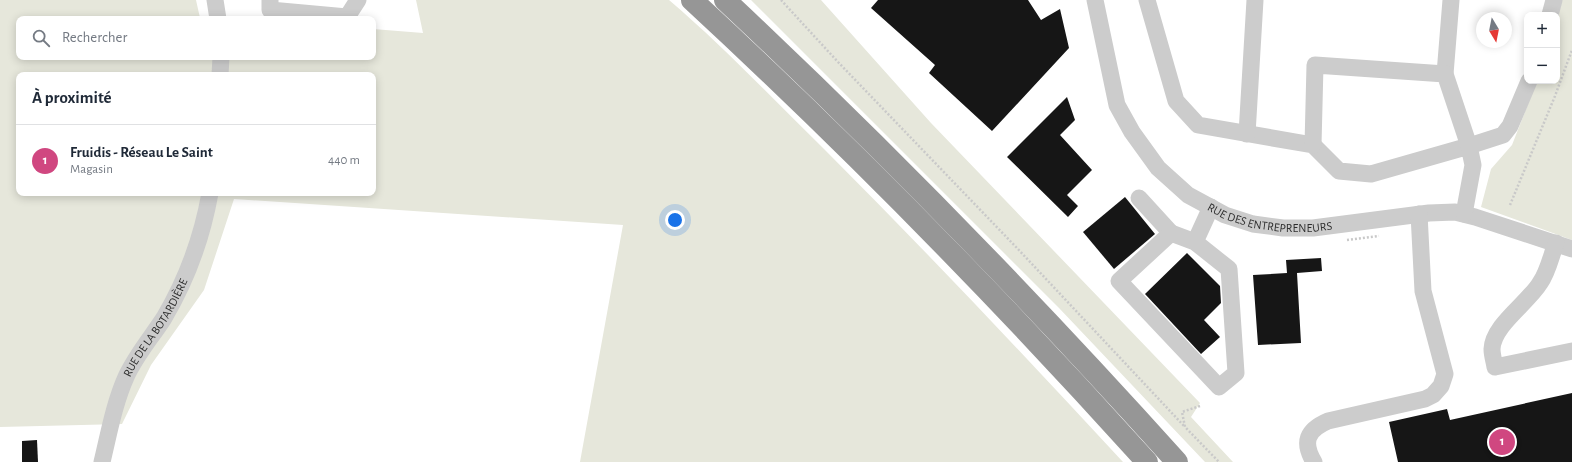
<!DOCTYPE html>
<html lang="fr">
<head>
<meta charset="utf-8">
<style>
  :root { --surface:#fff; --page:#f2f2f3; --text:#1f2937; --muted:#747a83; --line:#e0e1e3; --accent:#d04780 }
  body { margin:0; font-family:"Alegreya Sans",sans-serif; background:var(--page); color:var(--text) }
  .controls { position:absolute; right:12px; top:12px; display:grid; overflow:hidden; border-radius:8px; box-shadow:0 2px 10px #0003 }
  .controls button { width:36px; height:36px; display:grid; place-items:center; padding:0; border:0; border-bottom:1px solid var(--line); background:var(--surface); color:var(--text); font:20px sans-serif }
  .compass { position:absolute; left:1476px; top:12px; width:36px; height:36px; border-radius:50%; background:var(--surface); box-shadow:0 2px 10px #0003; rotate:170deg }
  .you { position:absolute; left:675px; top:220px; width:14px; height:14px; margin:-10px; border:3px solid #fff; border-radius:50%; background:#1a73e8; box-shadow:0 0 0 6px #1a73e833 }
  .badge { display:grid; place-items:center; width:26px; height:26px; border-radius:50%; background:var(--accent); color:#fff; font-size:13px; font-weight:700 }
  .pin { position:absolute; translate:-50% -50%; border:2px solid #fff; box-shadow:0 1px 4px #0006 }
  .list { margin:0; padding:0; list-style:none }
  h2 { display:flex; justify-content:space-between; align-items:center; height:52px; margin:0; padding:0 16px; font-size:17px }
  h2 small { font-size:13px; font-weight:400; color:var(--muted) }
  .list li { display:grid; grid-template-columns:26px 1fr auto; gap:12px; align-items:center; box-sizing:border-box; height:72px; padding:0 16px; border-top:1px solid var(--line) }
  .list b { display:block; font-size:15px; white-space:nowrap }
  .list p { margin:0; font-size:13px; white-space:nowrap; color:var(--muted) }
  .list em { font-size:13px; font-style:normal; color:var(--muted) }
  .icon { flex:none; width:22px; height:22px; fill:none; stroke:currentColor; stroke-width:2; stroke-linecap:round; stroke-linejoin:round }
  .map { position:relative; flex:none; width:1572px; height:462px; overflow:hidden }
  .search { position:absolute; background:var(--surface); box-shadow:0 2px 10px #0003; left:16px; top:16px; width:360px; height:44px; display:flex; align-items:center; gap:10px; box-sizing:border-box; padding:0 14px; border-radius:8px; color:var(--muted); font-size:15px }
  .panel { position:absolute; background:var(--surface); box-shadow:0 2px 10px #0003; left:16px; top:72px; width:360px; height:124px; border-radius:8px }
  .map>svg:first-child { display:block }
</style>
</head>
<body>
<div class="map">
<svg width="1572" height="462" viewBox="0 0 1572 462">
  <rect width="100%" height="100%" fill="#fff"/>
  <g fill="#e6e7db" fill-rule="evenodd">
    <path d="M0 0H196L200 18 208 19H19V57H373V29L423 33 416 0H669C723 46 773 99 824 149 926 251 1025 356 1123 462H580L623 225 234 199 204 290 151 365 122 424 0 427ZM19 75H373V193H19Z"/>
    <polygon points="751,0 821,0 931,123 1200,403 1191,417 1233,462 1205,462 1059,308"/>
    <polygon points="1561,0 1572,0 1572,240 1481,207 1491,169 1512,145 1537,81 1557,81 1557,18"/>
  </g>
  <g fill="#161616">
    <polygon points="878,0 1028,0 1041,20 1060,9 1069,48 992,131 929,73 935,65 871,8"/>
    <polygon points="1067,97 1075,120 1060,135 1092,170 1067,195 1078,206 1068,217 1007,157"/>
    <polygon points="1125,197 1155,234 1114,269 1083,232"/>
    <polygon points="1187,253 1220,286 1221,303 1204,320 1220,337 1201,354 1145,294"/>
    <polygon points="1321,258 1322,271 1297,273 1301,343 1258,345 1253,275 1287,273 1286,260"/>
    <polygon points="1572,393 1572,462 1398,462 1389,422 1447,409 1450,420"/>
    <polygon points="37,440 38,462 22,462 22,441"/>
  </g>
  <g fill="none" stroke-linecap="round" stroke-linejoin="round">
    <g stroke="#c9c9c9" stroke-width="2.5" stroke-dasharray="2 2" stroke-linecap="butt">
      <polyline points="781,0 838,62 1016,247 1185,427"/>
      <polyline points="1510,205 1555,96 1572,50"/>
      <polyline points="1347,240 1379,236"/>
      <polyline points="1200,406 1182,412 1185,427 1219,462"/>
    </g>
    <g stroke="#ccc" stroke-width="17">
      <polyline points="215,0 218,19"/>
      <polyline points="270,0 270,10 347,17 358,0"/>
      <path id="s1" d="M1095 0 1117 105 1132 132 1158 168 1188 195 1225 215 1253 224 1283 228H1313L1429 213 1455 212 1475 217 1572 249"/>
      <polyline points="1147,0 1176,101 1198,125 1313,145 1339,171 1371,174 1469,146 1473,165 1464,214"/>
      <polyline points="1550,15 1554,0"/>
      <polyline points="1445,74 1451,0"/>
      <polyline points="220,75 221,57"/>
      <polyline points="1247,134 1255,0"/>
      <polyline points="1313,145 1315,65 1445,74 1469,146 1503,135 1510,126 1529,81"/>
      <polyline points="1139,198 1171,233"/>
      <polyline points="1195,242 1171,233 1119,281 1219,387 1236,373 1229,269 1195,242 1211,207"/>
      <path d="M1556 243C1551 256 1548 272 1540 283 1528 303 1493 325 1492 349 1492 355 1494 361 1495 367L1572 351"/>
      <path id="s2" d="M102 462C109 433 114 404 126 377 136 355 151 338 164 318 187 279 202 238 210 193"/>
      <path d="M1314 462C1302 442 1307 430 1328 421L1425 399 1433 395 1441 386 1445 374 1423 291 1419 214"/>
    </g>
    <g stroke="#969696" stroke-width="22">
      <path d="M692 0C851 147 1003 302 1147 462"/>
      <path d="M725 0C882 147 1033 302 1177 462"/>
    </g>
  </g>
  <g text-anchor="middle" stroke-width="4" stroke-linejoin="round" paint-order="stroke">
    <g font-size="12" fill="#2f2f2f" stroke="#fff">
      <text dy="4" stroke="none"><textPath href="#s1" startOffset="310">RUE DES ENTREPRENEURS</textPath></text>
      <text dy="4" stroke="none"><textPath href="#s2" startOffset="146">RUE DE LA BOTARDIÈRE</textPath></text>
    </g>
  </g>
</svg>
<div class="controls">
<button>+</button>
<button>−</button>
</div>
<svg class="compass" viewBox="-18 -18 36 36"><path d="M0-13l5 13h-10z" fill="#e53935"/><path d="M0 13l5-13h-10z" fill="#747a83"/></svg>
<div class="you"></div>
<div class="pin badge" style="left:1502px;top:442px">1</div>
<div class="search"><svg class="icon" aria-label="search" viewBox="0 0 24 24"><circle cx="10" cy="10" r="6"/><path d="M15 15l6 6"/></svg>Rechercher</div>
<section class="panel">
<h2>À proximité<small></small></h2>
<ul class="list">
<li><span class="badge">1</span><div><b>Fruidis - Réseau Le Saint</b><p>Magasin</p></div><em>440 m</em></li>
</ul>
</section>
</div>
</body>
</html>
